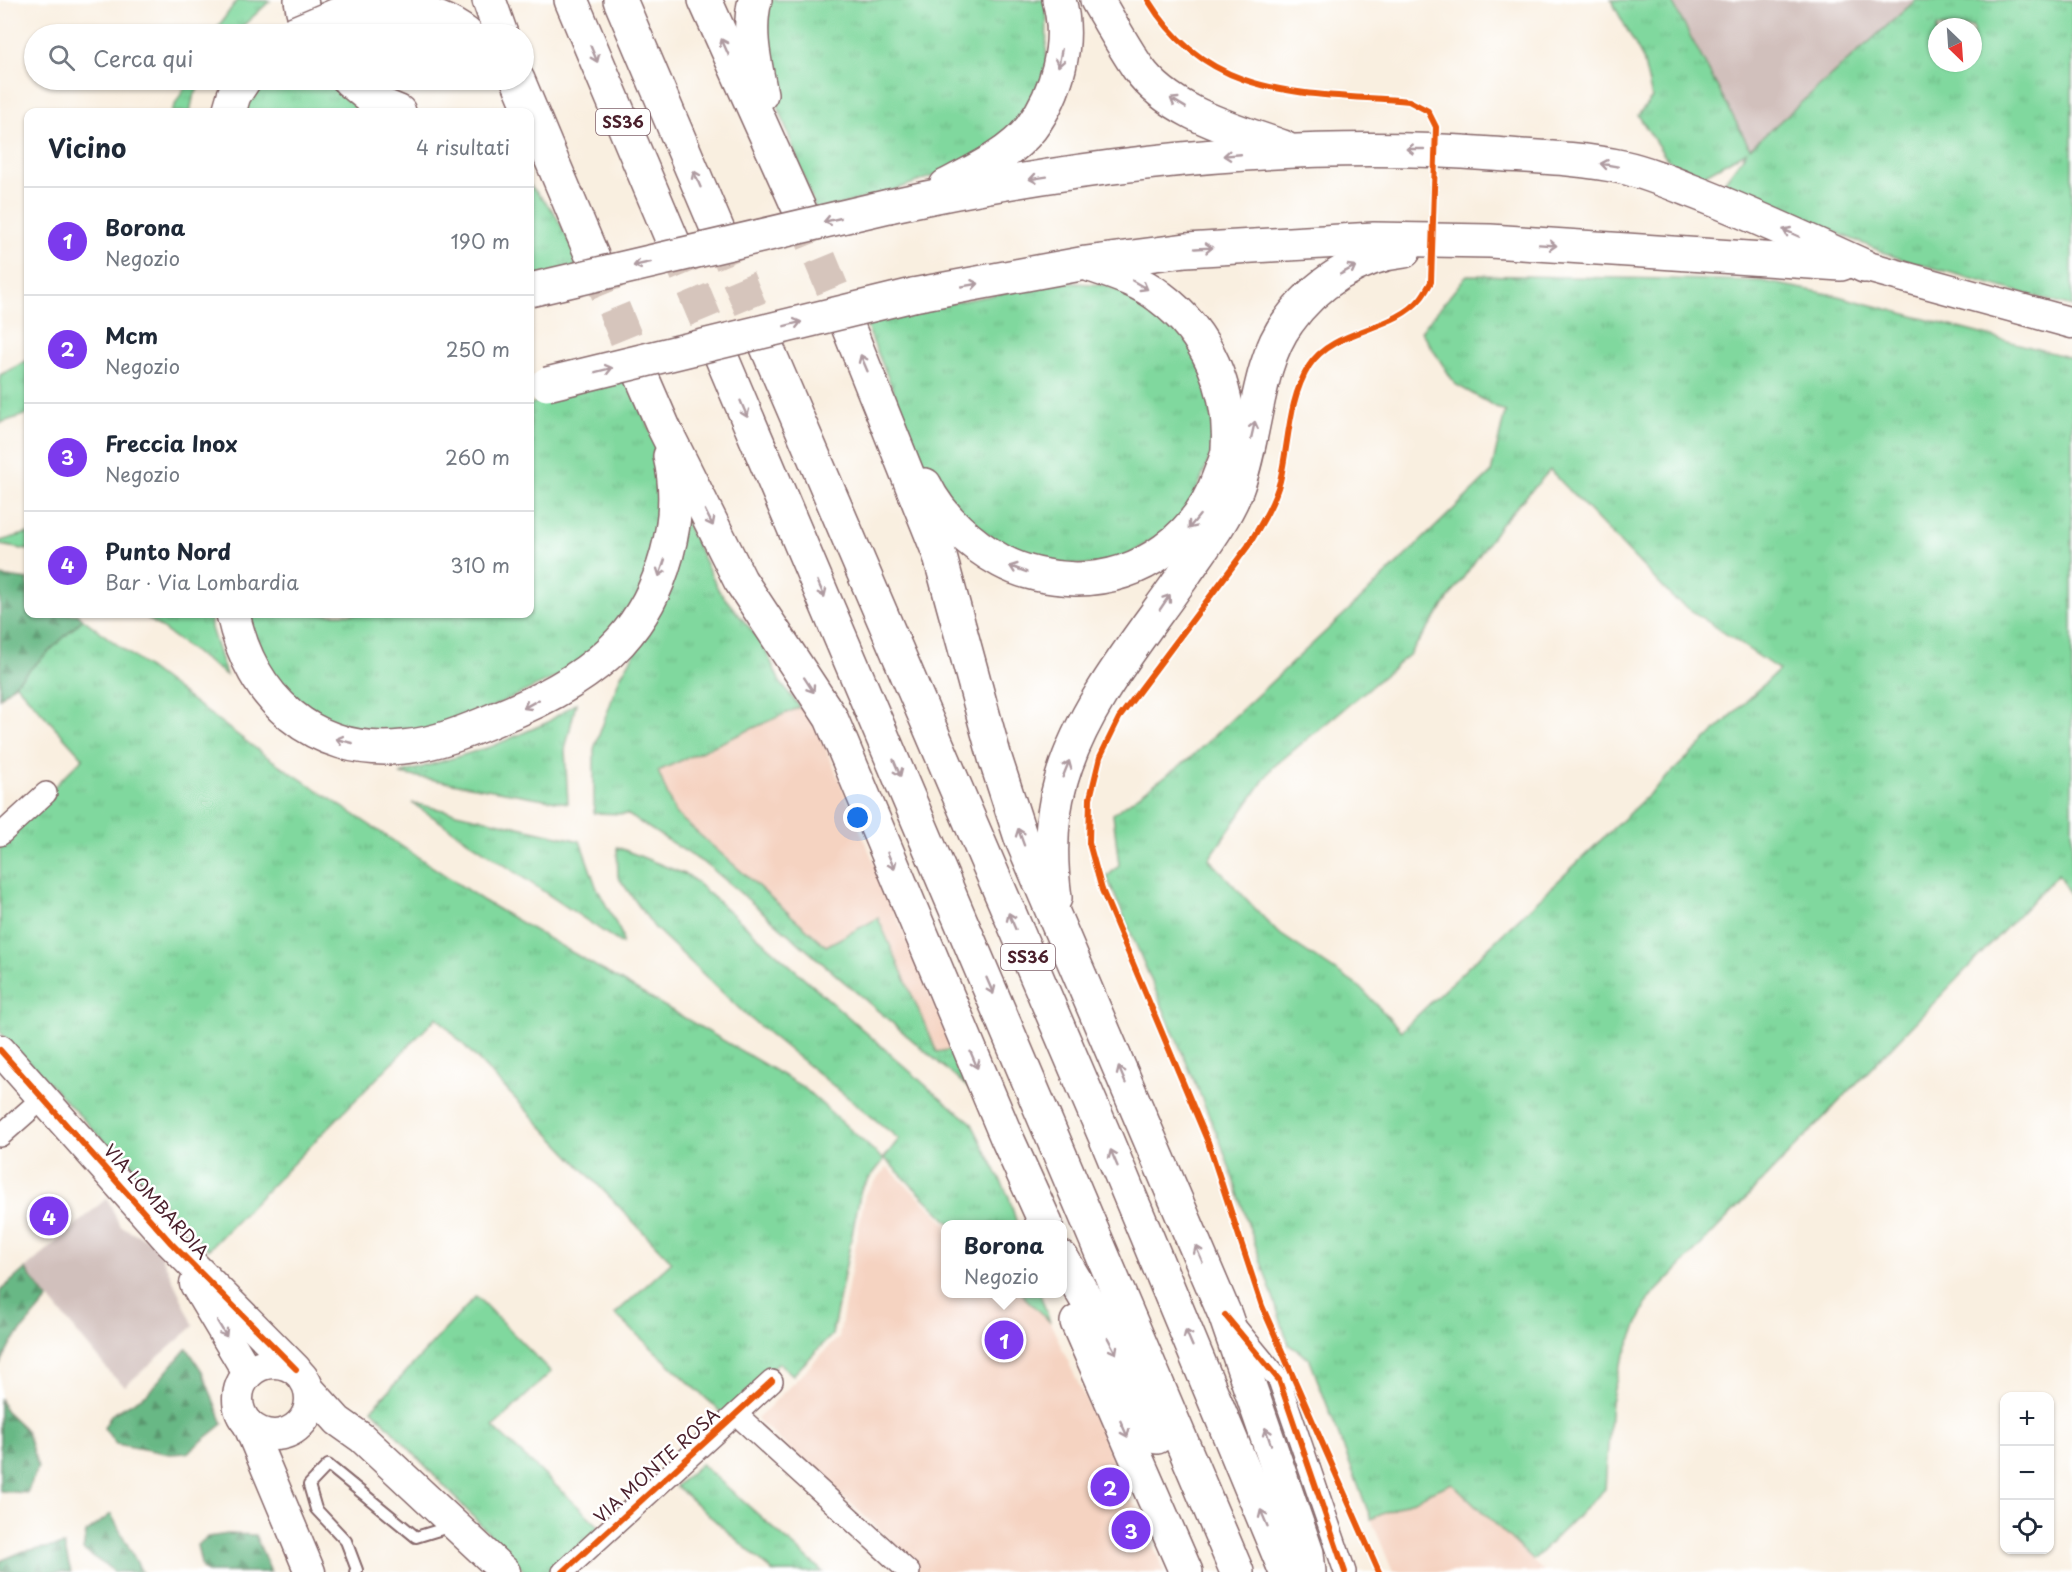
<!DOCTYPE html>
<html lang="it">
<head>
<meta charset="utf-8">
<style>
  :root { --surface:#fff; --page:#f2f2f3; --text:#1f2937; --muted:#747a83; --line:#e0e1e3; --accent:#7c3aed }
  body { margin:0; font-family:"Playpen Sans",sans-serif; background:var(--page); color:var(--text) }
  .controls { position:absolute; right:18px; bottom:18px; display:grid; overflow:hidden; border-radius:12px; box-shadow:0 2px 4px #0004 }
  .controls button { width:54px; height:54px; display:grid; place-items:center; padding:0; border:0; border-bottom:2px solid var(--line); background:var(--surface); color:var(--text); font:30px sans-serif }
  .compass { position:absolute; left:1928px; top:18px; width:54px; height:54px; border-radius:50%; background:var(--surface); box-shadow:0 2px 4px #0004; rotate:155deg }
  .you { position:absolute; left:858px; top:818px; width:21px; height:21px; margin:-15px; border:4px solid #fff; border-radius:50%; background:#1a73e8; box-shadow:0 0 0 9px #1a73e833 }
  .badge { display:grid; place-items:center; width:39px; height:39px; border-radius:50%; background:var(--accent); color:#fff; font-size:20px; font-weight:700 }
  .pin { position:absolute; translate:-50% -50%; border:3px solid #fff; box-shadow:0 2px 6px #0006 }
  .popup { position:absolute; left:941px; top:1220px; width:126px; height:78px; box-sizing:border-box; display:grid; place-content:center; border-radius:12px; background:var(--surface); filter:drop-shadow(0 2px 4px #0005); font-size:20px; white-space:nowrap; color:var(--muted) }
  .popup b { font-size:22px; color:var(--text) }
  .popup::after { content:''; position:absolute; left:50%; top:100%; margin-left:-12px; border:12px solid transparent; border-top-color:var(--surface) }
  .list { margin:0; padding:0; list-style:none }
  h2 { display:flex; justify-content:space-between; align-items:center; height:78px; margin:0; padding:0 24px; font-size:26px }
  h2 small { font-size:20px; font-weight:400; color:var(--muted) }
  .list li { display:grid; grid-template-columns:39px 1fr auto; gap:18px; align-items:center; box-sizing:border-box; height:108px; padding:0 24px; border-top:2px solid var(--line) }
  .list b { display:block; font-size:22px; white-space:nowrap }
  .list p { margin:0; font-size:20px; white-space:nowrap; color:var(--muted) }
  .list em { font-size:20px; font-style:normal; color:var(--muted) }
  .icon { flex:none; width:33px; height:33px; fill:none; stroke:currentColor; stroke-width:2; stroke-linecap:round; stroke-linejoin:round }
  .map { position:relative; flex:none; width:2072px; height:1572px; overflow:hidden }
  .search { position:absolute; background:var(--surface); box-shadow:0 2px 4px #0004; left:24px; top:24px; width:510px; height:66px; display:flex; align-items:center; gap:15px; box-sizing:border-box; padding:0 21px; border-radius:33px; color:var(--muted); font-size:22px }
  .panel { position:absolute; background:var(--surface); box-shadow:0 2px 4px #0004; left:24px; top:108px; width:510px; height:510px; border-radius:12px }
  .map>svg:first-child { display:block }
</style>
</head>
<body>
<div class="map">
<svg width="2072" height="1572" viewBox="0 0 2072 1572">
  <defs>
    <pattern id="grass-tufts" width="24" height="20" patternUnits="userSpaceOnUse" patternTransform="scale(1.5)"><rect width="24" height="20" fill="#80d89e"/><path d="M3 7l-1-3M5 7V3M7 7l1-3M15 17l-1-3M17 17v-4M19 17l1-3" fill="none" stroke="#70b988"/></pattern>
    <pattern id="forest-firs" width="22" height="20" patternUnits="userSpaceOnUse" patternTransform="scale(1.5)"><rect width="22" height="20" fill="#68b885"/><path d="M5 1l3.5 6h-7zM16 11l3.5 6h-7z" fill="#58956d"/></pattern>
  </defs>
  <rect width="100%" height="100%" fill="#fff"/>
  <filter id="ink" filterUnits="userSpaceOnUse"><feTurbulence type="fractalNoise" baseFrequency=".0167" numOctaves="2"/><feDisplacementMap in="SourceGraphic" scale="12" xChannelSelector="R" yChannelSelector="G"/><feConvolveMatrix kernelMatrix="1 2 1 2 8 2 1 2 1" color-interpolation-filters="sRGB"/></filter>
  <filter id="wash" filterUnits="userSpaceOnUse"><feTurbulence type="fractalNoise" baseFrequency=".008" numOctaves="4" result="noise"/><feDisplacementMap in="SourceGraphic" scale="24" xChannelSelector="R" yChannelSelector="G"/><feGaussianBlur stdDeviation="1.35" result="paint"/><feColorMatrix in="noise" values="0 0 0 0 0 0 0 0 0 0 0 0 0 0 0 0 0 1.4 0 .05"/><feComposite in="paint" operator="in"/></filter>
  <g filter="url(#wash)">
    <rect width="100%" height="100%" fill="#f9efe0"/>
    <g fill="#f5d3c1">
      <polygon points="807,704 953,1049 937,1052 879,918 826,946 675,813 658,771"/>
      <polygon points="887,1167 947,1224 946,1294 1020,1294 1050,1322 1165,1572 916,1572 915,1562 757,1419 839,1337 865,1194"/>
      <polygon points="1452,1483 1544,1572 1393,1572 1371,1519"/>
    </g>
    <g fill="#d1c0bc">
      <polygon points="1672,0 1916,0 1750,148"/>
      <polygon points="107,1198 120,1226 156,1244 194,1326 125,1386 112,1375 25,1269"/>
    </g>
    <g fill="url(#grass-tufts)" stroke="#657c64" stroke-width="1.5" fill-rule="evenodd">
      <polygon points="237,0 270,1 234,34 213,34"/>
      <polygon points="768,0 1047,0 1046,77 1002,143 942,173 886,193 816,211 767,75"/>
      <path d="M1611 0H1671L1750 148 1916 0H2072V307L1895 257 1722 185 1747 151 1695 180 1666 158 1638 115 1652 98 1643 59ZM1937 27H1973V63H1937Z"/>
      <polygon points="189,80 203,80 193,98 190,112 171,112"/>
      <polygon points="257,80 329,80 336,88 370,112 240,112"/>
      <polygon points="530,185 554,212 582,265 530,279"/>
      <path d="M1467 275 1762 281 1834 295 2072 358V898L2058 874 1648 1300 1619 1368 1611 1402 1605 1489 1533 1560 1452 1483 1371 1519 1309 1358 1289 1345 1222 1146 1107 877 1119 865 1113 814 1189 759 1368 592 1491 473 1505 412 1455 384 1421 331ZM1550 470 1673 598 1779 670 1401 1031 1361 988 1277 932 1209 859 1272 768 1409 655 1501 524Z"/>
      <polygon points="1059,282 1105,285 1157,307 1200,356 1217,440 1186,517 1114,565 1026,564 944,500 923,462 864,320"/>
      <polygon points="28,360 28,414 0,423 0,375"/>
      <polygon points="629,378 654,440 661,468 662,514 638,598 576,668 446,728 356,738 277,693 241,614 530,614 530,404"/>
      <polygon points="683,516 719,591 763,644 780,682 800,707 658,771 675,813 826,946 878,918 937,1052 953,1049 973,1092 710,867 627,814 594,813 594,749 620,677 651,626"/>
      <polygon points="28,533 28,550 0,545 0,541"/>
      <polygon points="142,614 211,614 211,628 226,675"/>
      <polygon points="83,619 263,754 484,901 803,1087 884,1160 861,1189 832,1335 793,1375 779,1363 723,1414 615,1314 672,1262 437,1017 208,1250 19,1052 0,1032 0,840 83,758 15,683"/>
      <polygon points="576,703 565,750 568,803 400,774 493,746 546,723"/>
      <polygon points="412,803 580,841 596,886 622,935 622,944"/>
      <polygon points="617,847 689,876 940,1098 971,1122 1009,1197 1017,1224 951,1224 884,1158 899,1139 746,1015 654,927 618,877"/>
      <polygon points="1021,1294 1040,1294 1050,1322"/>
      <polygon points="476,1296 551,1372 493,1427 600,1527 550,1572 525,1572 372,1409"/>
      <polygon points="701,1464 823,1572 773,1572 676,1486"/>
    </g>
    <g fill="url(#forest-firs)" stroke="#596c58" stroke-width="1.5">
      <polygon points="0,576 28,580 28,614 77,614 83,619 0,698"/>
      <polygon points="25,1269 48,1299 12,1342 0,1365 0,1291"/>
      <polygon points="187,1348 202,1371 223,1424 187,1453 170,1454 116,1444 104,1428 111,1415 147,1394"/>
      <polygon points="0,1398 5,1410 26,1430 38,1467 27,1493 0,1491"/>
      <polygon points="111,1514 142,1572 115,1572 83,1550 86,1533"/>
      <polygon points="228,1534 255,1535 271,1572 208,1572 202,1569 197,1545 208,1537"/>
      <polygon points="64,1545 71,1572 0,1572 0,1561 24,1551"/>
    </g>
  </g>
  <g filter="url(#ink)">
    <g fill="none" stroke-linecap="round" stroke-linejoin="round">
      <g stroke="#d6c5bc" stroke-width="33" stroke-dasharray="33 16" stroke-linecap="butt">
        <polyline points="801,213 847,324"/>
        <polyline points="719,233 766,345"/>
        <polyline points="674,244 721,356"/>
        <polyline points="595,263 641,375"/>
      </g>
      <defs>
        <polyline id="lane" points="355,1572 357,1570 346,1541 316,1509 309,1485 328,1465 416,1537 452,1526"/>
        <g id="street">
          <polyline points="0,835 46,793"/>
          <polyline points="0,1136 43,1098"/>
          <polyline points="1237,1329 1279,1380 1345,1572"/>
          <polyline points="736,1414 909,1572"/>
          <polyline points="563,1572 772,1381"/>
        </g>
        <g id="secondary">
          <polyline points="1864,266 2072,323"/>
          <polyline points="0,1050 171,1243 296,1369"/>
          <polyline points="195,1284 248,1373"/>
          <circle cx="274" cy="1399" r="36"/>
          <polyline points="309,1389 338,1421 362,1438 505,1572"/>
          <polyline points="248,1424 310,1572"/>
        </g>
        <g id="highway">
          <polyline points="301,0 303,11 316,34"/>
          <polyline points="489,0 501,34"/>
          <polyline points="571,0 674,244"/>
          <polyline points="620,0 719,233"/>
          <polyline points="705,0 801,213"/>
          <path d="M755 0C747 32 755 63 761 94"/>
          <path d="M1097 0C1110 22 1123 46 1138 68 1170 113 1233 129 1283 147"/>
          <path d="M344 12C388 7 429 6 466 34"/>
          <polyline points="349,80 377,103 399,112"/>
          <polyline points="518,80 595,263"/>
          <polyline points="229,112 234,95 244,80"/>
          <path d="M946 186C975 171 1011 154 1031 128 1057 93 1071 43 1059 0"/>
          <path d="M889 206C1086 163 1290 139 1492 154 1536 157 1580 158 1622 167 1645 172 1667 181 1689 190 1748 212 1806 240 1864 266"/>
          <polyline points="913,295 1086,263 1186,250 1374,239 1490,241 1841,264"/>
          <polyline points="847,324 939,553 995,758 1021,838 1225,1315 1307,1553 1309,1572"/>
          <polyline points="766,345 1107,1141 1286,1572"/>
          <polyline points="721,356 1237,1572"/>
          <polyline points="641,375 664,428 740,580 831,718 1007,1138 1046,1224"/>
          <path d="M925 485C940 517 972 545 1001 561 1025 574 1049 578 1076 579 1142 579 1199 536 1220 474 1223 466 1228 457 1228 448 1232 390 1207 332 1160 297 1140 281 1114 273 1090 265"/>
          <path d="M233 614C251 698 313 756 403 747 436 744 468 731 498 718 541 701 588 677 620 642 663 595 685 518 670 456"/>
          <path d="M1055 898C1050 861 1050 818 1061 781 1083 704 1141 637 1186 572 1204 546 1224 520 1236 491 1256 440 1256 364 1288 322 1314 285 1359 255 1404 251"/>
          <polyline points="1062,1258 1096,1316 1157,1437"/>
          <polyline points="1077,1322 1186,1572"/>
        </g>
      </defs>
      <use href="#lane" stroke="#87686a" stroke-width="14"/>
      <use href="#street" stroke="#87686a" stroke-width="24"/>
      <use href="#secondary" stroke="#87686a" stroke-width="33"/>
      <use href="#highway" stroke="#87686a" stroke-width="36"/>
      <use href="#lane" stroke="#fff" stroke-width="10"/>
      <use href="#street" stroke="#fff" stroke-width="21"/>
      <use href="#secondary" stroke="#fff" stroke-width="30"/>
      <use href="#highway" stroke="#fff" stroke-width="33"/>
      <defs>
        <g id="highway-bridge">
          <polyline points="292,34 344,12"/>
          <polyline points="530,290 889,206"/>
          <polyline points="547,384 913,295"/>
        </g>
      </defs>
      <use href="#highway-bridge" stroke="#87686a" stroke-width="36" stroke-linecap="butt"/>
      <use href="#highway-bridge" stroke="#fff" stroke-width="33"/>
      <defs>
        <g id="cycleway">
          <path d="M1148 0C1209 101 1304 92 1409 101L1428 111 1436 127 1431 282C1428 287 1425 293 1421 298 1394 332 1333 328 1309 366 1288 400 1289 443 1280 481 1274 504 1260 526 1248 546L1119 718 1100 757 1090 798 1089 843 1102 890 1208 1142 1262 1306 1379 1572"/>
          <polyline points="0,1050 171,1243 296,1369"/>
          <polyline points="1225,1315 1279,1380 1345,1572"/>
          <polyline points="563,1572 772,1381"/>
        </g>
      </defs>
      <use href="#cycleway" stroke="#fff" stroke-width="10"/>
      <use href="#cycleway" stroke="#e8590c" stroke-width="6"/>
    </g>
    <defs><path id="oneway-shaft" d="M-6 0H5M1.5-3L5.5 0L1.5 3" fill="none" stroke-width="1.6" stroke-linecap="round" stroke-linejoin="round" transform="scale(1.5)"/></defs>
    <g stroke="#ae9aa0">
      <use href="#oneway-shaft" transform="translate(725 47) rotate(-114)"/>
      <use href="#oneway-shaft" transform="translate(594 54) rotate(67)"/>
      <use href="#oneway-shaft" transform="translate(1060 58) rotate(101)"/>
      <use href="#oneway-shaft" transform="translate(1178 103) rotate(-149)"/>
      <use href="#oneway-shaft" transform="translate(1415 149) rotate(180)"/>
      <use href="#oneway-shaft" transform="translate(1232 155) rotate(175)"/>
      <use href="#oneway-shaft" transform="translate(1609 165) rotate(-170)"/>
      <use href="#oneway-shaft" transform="translate(1038 178) rotate(171)"/>
      <use href="#oneway-shaft" transform="translate(697 179) rotate(-113)"/>
      <use href="#oneway-shaft" transform="translate(832 220) rotate(167)"/>
      <use href="#oneway-shaft" transform="translate(1791 233) rotate(-156)"/>
      <use href="#oneway-shaft" transform="translate(1548 245) rotate(4)"/>
      <use href="#oneway-shaft" transform="translate(1204 248) rotate(-3)"/>
      <use href="#oneway-shaft" transform="translate(642 264) rotate(167)"/>
      <use href="#oneway-shaft" transform="translate(1348 270) rotate(-29)"/>
      <use href="#oneway-shaft" transform="translate(970 285) rotate(-10)"/>
      <use href="#oneway-shaft" transform="translate(1140 285) rotate(30)"/>
      <use href="#oneway-shaft" transform="translate(793 324) rotate(-14)"/>
      <use href="#oneway-shaft" transform="translate(864 363) rotate(-113)"/>
      <use href="#oneway-shaft" transform="translate(604 370) rotate(-14)"/>
      <use href="#oneway-shaft" transform="translate(744 409) rotate(67)"/>
      <use href="#oneway-shaft" transform="translate(1253 430) rotate(-77)"/>
      <use href="#oneway-shaft" transform="translate(709 518) rotate(63)"/>
      <use href="#oneway-shaft" transform="translate(1194 522) rotate(129)"/>
      <use href="#oneway-shaft" transform="translate(662 568) rotate(109)"/>
      <use href="#oneway-shaft" transform="translate(1018 569) rotate(-160)"/>
      <use href="#oneway-shaft" transform="translate(821 589) rotate(67)"/>
      <use href="#oneway-shaft" transform="translate(1165 602) rotate(-56)"/>
      <use href="#oneway-shaft" transform="translate(809 685) rotate(57)"/>
      <use href="#oneway-shaft" transform="translate(531 704) rotate(151)"/>
      <use href="#oneway-shaft" transform="translate(344 741) rotate(-166)"/>
      <use href="#oneway-shaft" transform="translate(897 768) rotate(67)"/>
      <use href="#oneway-shaft" transform="translate(1066 769) rotate(-68)"/>
      <use href="#oneway-shaft" transform="translate(1021 837) rotate(-110)"/>
      <use href="#oneway-shaft" transform="translate(891 861) rotate(67)"/>
      <use href="#oneway-shaft" transform="translate(1012 921) rotate(-113)"/>
      <use href="#oneway-shaft" transform="translate(990 986) rotate(67)"/>
      <use href="#oneway-shaft" transform="translate(974 1060) rotate(67)"/>
      <use href="#oneway-shaft" transform="translate(1122 1075) rotate(-113)"/>
      <use href="#oneway-shaft" transform="translate(1114 1158) rotate(-113)"/>
      <use href="#oneway-shaft" transform="translate(1199 1254) rotate(-113)"/>
      <use href="#oneway-shaft" transform="translate(222 1329) rotate(59)"/>
      <use href="#oneway-shaft" transform="translate(1189 1338) rotate(-113)"/>
      <use href="#oneway-shaft" transform="translate(1112 1346) rotate(62)"/>
      <use href="#oneway-shaft" transform="translate(1124 1429) rotate(66)"/>
      <use href="#oneway-shaft" transform="translate(1268 1436) rotate(-109)"/>
      <use href="#oneway-shaft" transform="translate(1264 1518) rotate(-113)"/>
    </g>
  </g>
  <g text-anchor="middle" stroke-width="5" stroke-linejoin="round" paint-order="stroke">
    <g fill="#fff" stroke="#80626b" stroke-width="1.5">
      <rect x="596" y="109" width="54" height="26" rx="4.5"/>
      <rect x="1001" y="944" width="54" height="26" rx="4.5"/>
    </g>
    <g font-size="16" font-weight="bold" fill="#4a1f2b">
      <text x="623" y="128">SS36</text>
      <text x="1028" y="963">SS36</text>
    </g>
    <g font-size="18" fill="#4a1f2b" stroke="#fff">
      <text transform="translate(156 1202) rotate(48)" y="6">VIA LOMBARDIA</text>
      <text transform="translate(657 1466) rotate(-42)" y="6">VIA MONTE ROSA</text>
    </g>
  </g>
</svg>
<div class="controls">
<button>+</button>
<button>−</button>
<button><svg class="icon" aria-label="locate" viewBox="0 0 24 24"><circle cx="12" cy="12" r="6"/><path d="M12 2v4M12 18v4M2 12h4M18 12h4"/></svg></button>
</div>
<svg class="compass" viewBox="-18 -18 36 36"><path d="M0-13l5 13h-10z" fill="#e53935"/><path d="M0 13l5-13h-10z" fill="#747a83"/></svg>
<div class="you"></div>
<div class="pin badge" style="left:1004px;top:1340px">1</div>
<div class="popup"><b>Borona</b>Negozio</div>
<div class="pin badge" style="left:1110px;top:1487px">2</div>
<div class="pin badge" style="left:1131px;top:1530px">3</div>
<div class="pin badge" style="left:49px;top:1216px">4</div>
<div class="search"><svg class="icon" aria-label="search" viewBox="0 0 24 24"><circle cx="10" cy="10" r="6"/><path d="M15 15l6 6"/></svg>Cerca qui</div>
<section class="panel">
<h2>Vicino<small>4 risultati</small></h2>
<ul class="list">
<li><span class="badge">1</span><div><b>Borona</b><p>Negozio</p></div><em>190 m</em></li>
<li><span class="badge">2</span><div><b>Mcm</b><p>Negozio</p></div><em>250 m</em></li>
<li><span class="badge">3</span><div><b>Freccia Inox</b><p>Negozio</p></div><em>260 m</em></li>
<li><span class="badge">4</span><div><b>Punto Nord</b><p>Bar · Via Lombardia</p></div><em>310 m</em></li>
</ul>
</section>
</div>
</body>
</html>
